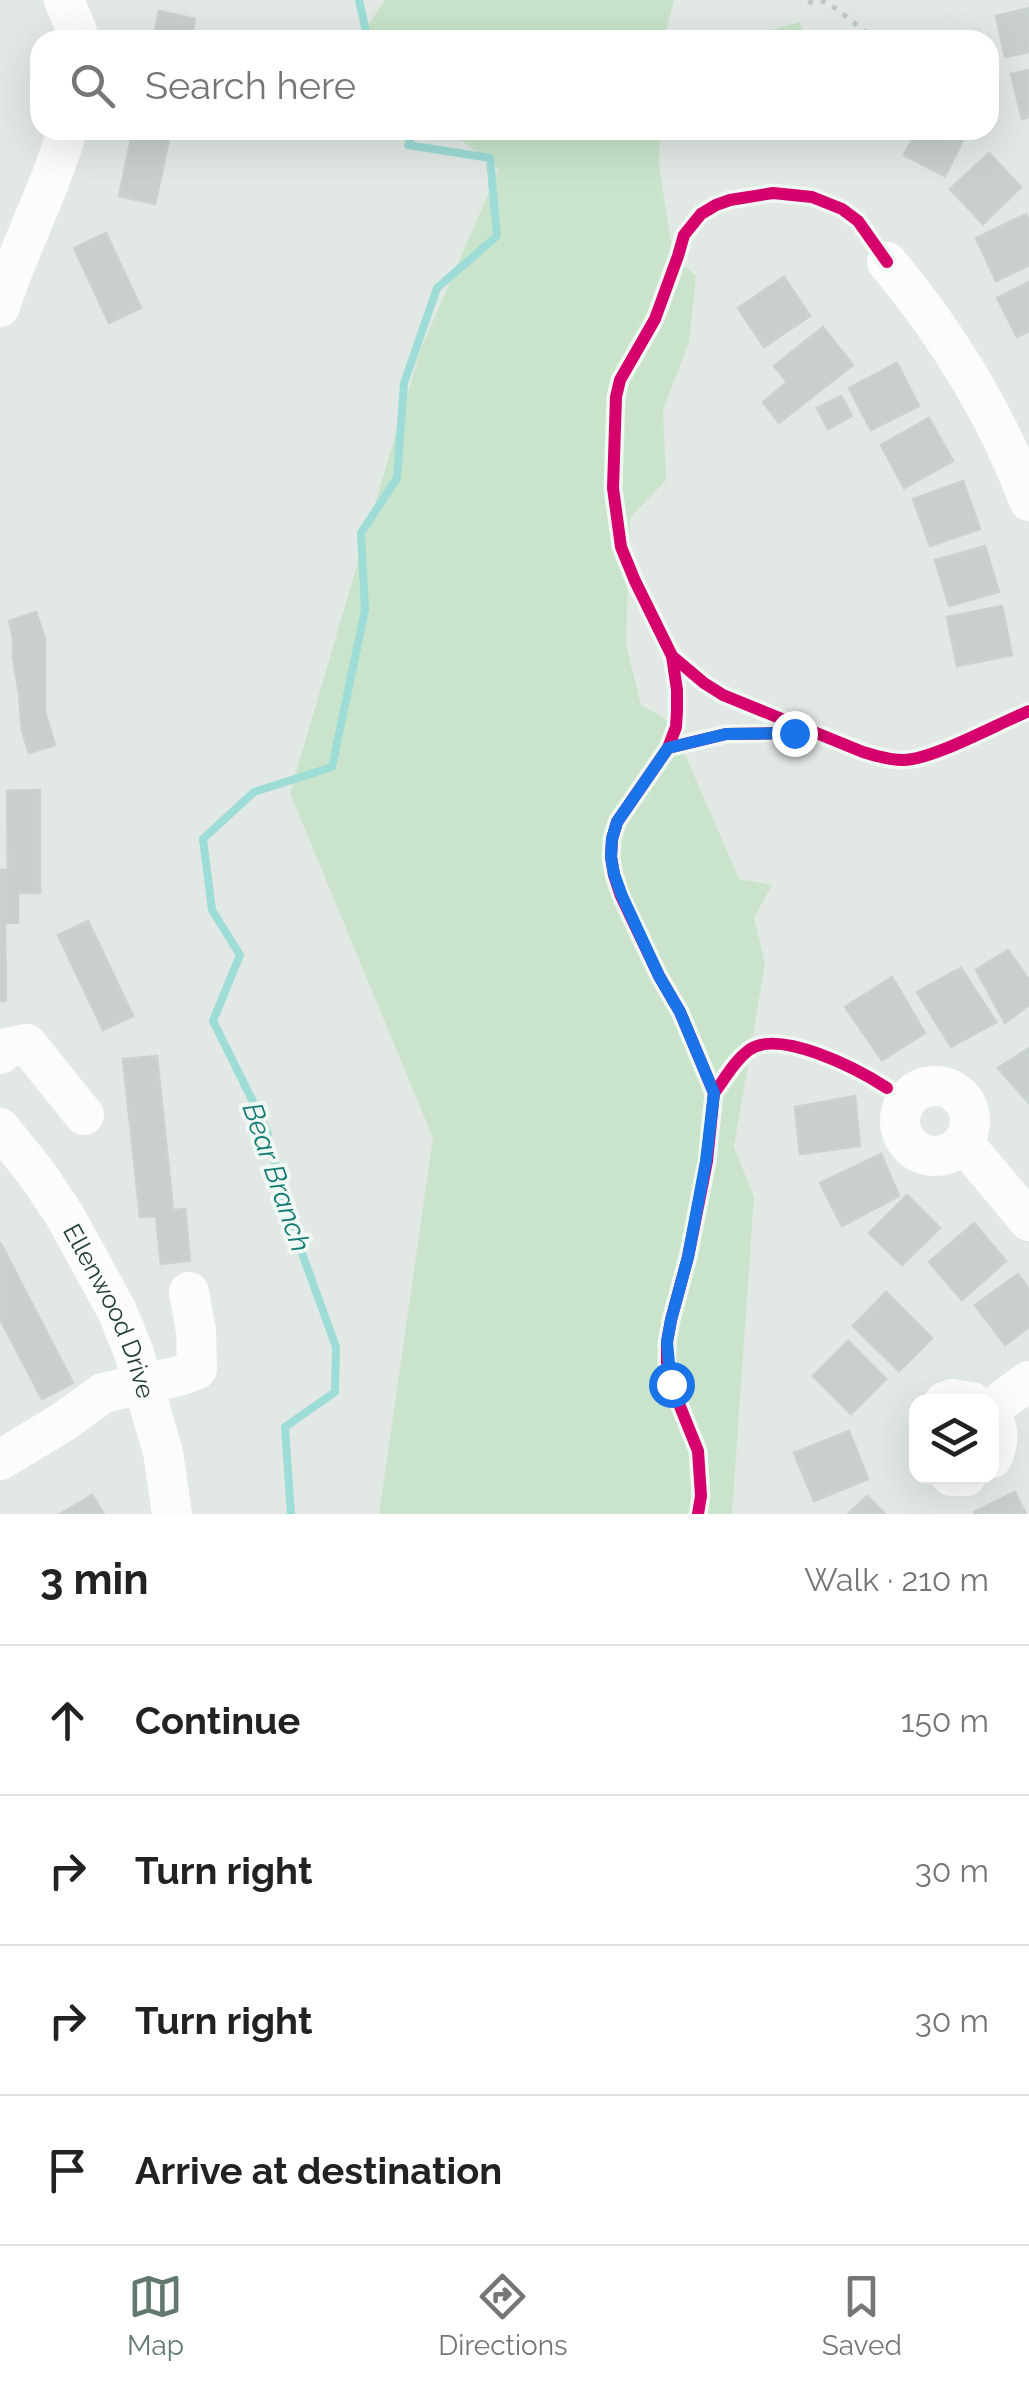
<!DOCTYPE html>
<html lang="en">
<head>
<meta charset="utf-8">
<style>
  :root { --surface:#fff; --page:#f2f2f2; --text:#222; --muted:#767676; --line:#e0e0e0; --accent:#63796e }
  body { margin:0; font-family:Raleway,sans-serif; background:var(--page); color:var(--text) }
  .controls { position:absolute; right:30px; bottom:30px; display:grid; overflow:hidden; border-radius:20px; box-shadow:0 10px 40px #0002 }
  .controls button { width:90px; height:90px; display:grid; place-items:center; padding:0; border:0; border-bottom:2px solid var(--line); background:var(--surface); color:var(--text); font:50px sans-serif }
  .stop { position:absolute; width:30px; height:30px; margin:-22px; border:8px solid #1a73e8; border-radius:50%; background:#fff }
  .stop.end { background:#1a73e8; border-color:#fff; box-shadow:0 2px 10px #0008 }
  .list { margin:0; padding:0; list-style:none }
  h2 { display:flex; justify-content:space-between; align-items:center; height:130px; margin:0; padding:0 40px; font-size:42px }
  h2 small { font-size:32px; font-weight:400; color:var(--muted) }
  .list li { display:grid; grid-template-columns:65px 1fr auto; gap:30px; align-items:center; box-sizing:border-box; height:150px; padding:0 40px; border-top:2px solid var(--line) }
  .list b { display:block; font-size:38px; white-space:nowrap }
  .list em { font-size:32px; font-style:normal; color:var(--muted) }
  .icon { flex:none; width:55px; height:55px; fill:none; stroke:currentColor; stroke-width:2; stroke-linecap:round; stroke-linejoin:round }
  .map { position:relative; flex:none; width:1029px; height:1514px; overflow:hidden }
  .search { position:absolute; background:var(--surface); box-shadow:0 10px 40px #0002; left:30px; right:30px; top:30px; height:110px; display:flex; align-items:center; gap:25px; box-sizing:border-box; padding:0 35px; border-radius:30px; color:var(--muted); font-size:38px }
  .sheet { height:730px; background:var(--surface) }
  nav { display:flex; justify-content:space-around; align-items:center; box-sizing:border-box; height:140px; border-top:2px solid var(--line); background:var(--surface); font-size:28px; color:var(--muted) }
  nav a { display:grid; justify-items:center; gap:5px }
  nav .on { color:var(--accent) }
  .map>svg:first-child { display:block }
</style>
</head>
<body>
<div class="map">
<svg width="1029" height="1514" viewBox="0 0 1029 1514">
  <rect width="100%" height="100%" fill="#e2e9e4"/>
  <g fill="#c9e4cb">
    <polygon points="385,0 674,0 664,40 358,40"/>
    <polygon points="800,22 805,40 760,40 759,33"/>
    <polygon points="448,130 660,130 659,165 673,255 696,276 689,342 663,410 666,480 630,518 626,645 641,705 671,722 739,879 772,885 754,918 765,964 734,1147 754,1197 732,1514 379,1514 433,1138 290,793 420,351 499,169"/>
  </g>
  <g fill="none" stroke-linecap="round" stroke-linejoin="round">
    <g stroke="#9ddcd7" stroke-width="8">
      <polyline points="359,0 368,40"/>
      <polyline points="291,1514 285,1427 335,1392 336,1347 289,1217 266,1128 213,1021 240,955 212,910 203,839 254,792 332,767 365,610 361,533 397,478 404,383 437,288 497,236 490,158 408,145 414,130"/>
    </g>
  </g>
  <g fill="#c9d0cc" stroke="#cad2cd" stroke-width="2.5">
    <polygon points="1029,8 1029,52 1005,57 996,16"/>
    <polygon points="159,11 195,19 191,40 153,40"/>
    <polygon points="1029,70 1029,117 1022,119 1011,74"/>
    <polygon points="133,130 171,130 155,204 119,196"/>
    <polygon points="917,130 968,130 945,176 904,155"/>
    <polygon points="989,153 1021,187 983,224 950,189"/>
    <polygon points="1026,214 1029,222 1029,265 996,281 976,238"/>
    <polygon points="106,233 141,308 109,323 74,248"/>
    <polygon points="784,277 810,316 764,347 738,308"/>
    <polygon points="1029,282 1029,331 1017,337 997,298"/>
    <polygon points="823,327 853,365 779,423 763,402 787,382 774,366"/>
    <polygon points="897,363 919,406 871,430 849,388"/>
    <polygon points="841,396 852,416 828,429 817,408"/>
    <polygon points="929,418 953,461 904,488 881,445"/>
    <polygon points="963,481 980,529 930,546 913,499"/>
    <polygon points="985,546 999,592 949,606 935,560"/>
    <polygon points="1002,606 1012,655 957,666 947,617"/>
    <polygon points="36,612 45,639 45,712 55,745 29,753 22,731 19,693 13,658 13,638 9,621"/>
    <polygon points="40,790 40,893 18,893 18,923 5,923 6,1001 0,1001 0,870 8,870 7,791"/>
    <polygon points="88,921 133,1016 103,1030 58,935"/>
    <polygon points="1008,950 1029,980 1029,1005 1005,1023 976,970"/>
    <polygon points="961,968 996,1022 951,1047 917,992"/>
    <polygon points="892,977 925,1033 882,1060 845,1007"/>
    <polygon points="1029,1048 1029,1103 998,1068"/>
    <polygon points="157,1056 173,1210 185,1209 190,1261 161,1264 156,1216 140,1217 123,1059"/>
    <polygon points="855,1096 860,1146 800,1154 795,1107"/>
    <polygon points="881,1154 899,1196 842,1226 820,1183"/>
    <polygon points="907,1195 940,1228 902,1265 869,1233"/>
    <polygon points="974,1223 1006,1261 962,1300 929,1262"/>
    <polygon points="0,1242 73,1383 42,1399 0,1319"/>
    <polygon points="1018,1274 1029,1289 1029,1327 1005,1345 975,1305"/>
    <polygon points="886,1292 932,1338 899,1371 853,1326"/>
    <polygon points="848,1341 886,1379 851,1414 813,1376"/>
    <polygon points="849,1431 868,1479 814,1501 794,1453"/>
    <polygon points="1015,1492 1026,1514 975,1514 974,1512"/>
    <polygon points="92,1495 104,1514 60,1514"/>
    <polygon points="867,1496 885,1514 848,1514"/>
  </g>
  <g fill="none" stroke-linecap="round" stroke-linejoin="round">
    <g stroke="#bfc9c4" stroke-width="5" stroke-dasharray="5 8" stroke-linecap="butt">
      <polyline points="821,0 837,9 875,40"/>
      <polyline points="809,4 812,0"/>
    </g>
    <g stroke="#fbfcfb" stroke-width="40">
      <polyline points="64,0 77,31 78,40"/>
      <path d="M887 262C947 334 996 413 1029 501"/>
      <path d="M0 307C19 246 50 191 67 130"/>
      <polyline points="0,1054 6,1048 27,1044 84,1115"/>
      <circle cx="935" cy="1121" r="35"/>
      <path id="s1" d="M0 1128 37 1174 65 1216 117 1311 134 1353 163 1452 172 1514"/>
      <polyline points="963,1142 1029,1221"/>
      <polyline points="944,1402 952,1399 972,1402"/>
      <polyline points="992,1408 1029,1381"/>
      <path d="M992 1418C1000 1431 998 1445 992 1458"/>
      <polyline points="0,1460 63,1422 103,1393 179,1376 197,1369 196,1331 189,1292"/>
      <polyline points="951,1476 966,1476"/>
    </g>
    <defs>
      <g id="cycleway">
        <path d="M672 656 704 683 723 695 863 752C876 756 889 760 902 760 931 761 999 723 1029 711"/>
        <polyline points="668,748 726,734 794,733 806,729"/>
        <path d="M714 1093C725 1079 734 1061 749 1050 779 1028 858 1069 887 1088"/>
        <polyline points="698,1514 701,1496 698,1451 671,1384 667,1362 667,1342 671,1320 688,1257 707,1161 714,1093 680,1012 659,976 621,896 614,875 611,857 612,839 617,822 668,748 676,727 677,711 677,690 672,656 635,581 621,547 613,488 616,397 620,380 655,319 678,256 684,235 701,214 716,205 730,200 773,193 812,197 842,209 858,221 887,262"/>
      </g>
    </defs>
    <use href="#cycleway" stroke="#eff8f2" stroke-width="19"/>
    <use href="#cycleway" stroke="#d6006c" stroke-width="12"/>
  </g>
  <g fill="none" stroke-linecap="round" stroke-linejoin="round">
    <polyline stroke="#1a73e8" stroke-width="12" points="671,1384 667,1342 671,1320 688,1257 706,1161 714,1093 680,1012 659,976 622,896 614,874 611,857 612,839 617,822 668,748 726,734 794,733"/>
  </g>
  <g text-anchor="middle" stroke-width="8" stroke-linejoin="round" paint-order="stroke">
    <g font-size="25" fill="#1e3d2e" stroke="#eff8f2">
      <text dy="9" stroke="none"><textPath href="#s1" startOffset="215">Ellenwood Drive</textPath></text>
    </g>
    <g font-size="28" font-style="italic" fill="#127a74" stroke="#eff8f2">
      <text transform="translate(277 1177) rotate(71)" y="10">Bear Branch</text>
    </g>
  </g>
</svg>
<div class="controls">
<button><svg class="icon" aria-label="layers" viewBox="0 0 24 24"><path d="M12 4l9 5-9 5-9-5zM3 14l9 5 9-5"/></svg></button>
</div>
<div class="stop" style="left:671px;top:1384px"></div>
<div class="stop end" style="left:794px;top:733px"></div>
<div class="search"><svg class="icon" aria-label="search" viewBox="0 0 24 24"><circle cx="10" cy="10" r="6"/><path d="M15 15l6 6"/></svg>Search here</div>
</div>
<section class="sheet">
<h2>3 min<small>Walk · 210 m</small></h2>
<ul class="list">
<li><svg class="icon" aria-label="ahead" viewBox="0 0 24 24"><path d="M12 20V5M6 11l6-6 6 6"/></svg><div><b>Continue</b></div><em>150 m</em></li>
<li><svg class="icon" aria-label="right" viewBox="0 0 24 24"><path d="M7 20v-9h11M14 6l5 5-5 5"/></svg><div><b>Turn right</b></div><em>30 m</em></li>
<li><svg class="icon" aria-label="right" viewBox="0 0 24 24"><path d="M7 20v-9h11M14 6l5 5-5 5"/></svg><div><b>Turn right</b></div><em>30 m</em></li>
<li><svg class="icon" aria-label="arrive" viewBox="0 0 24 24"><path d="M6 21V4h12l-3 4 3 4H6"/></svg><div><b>Arrive at destination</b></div></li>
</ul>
</section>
<nav>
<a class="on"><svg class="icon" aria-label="map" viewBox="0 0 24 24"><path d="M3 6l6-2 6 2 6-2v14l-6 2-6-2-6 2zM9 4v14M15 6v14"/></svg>Map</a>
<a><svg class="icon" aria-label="directions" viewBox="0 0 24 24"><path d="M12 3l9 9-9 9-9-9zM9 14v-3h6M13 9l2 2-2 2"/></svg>Directions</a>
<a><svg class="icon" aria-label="saved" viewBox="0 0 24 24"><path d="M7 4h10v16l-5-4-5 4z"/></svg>Saved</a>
</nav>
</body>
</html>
